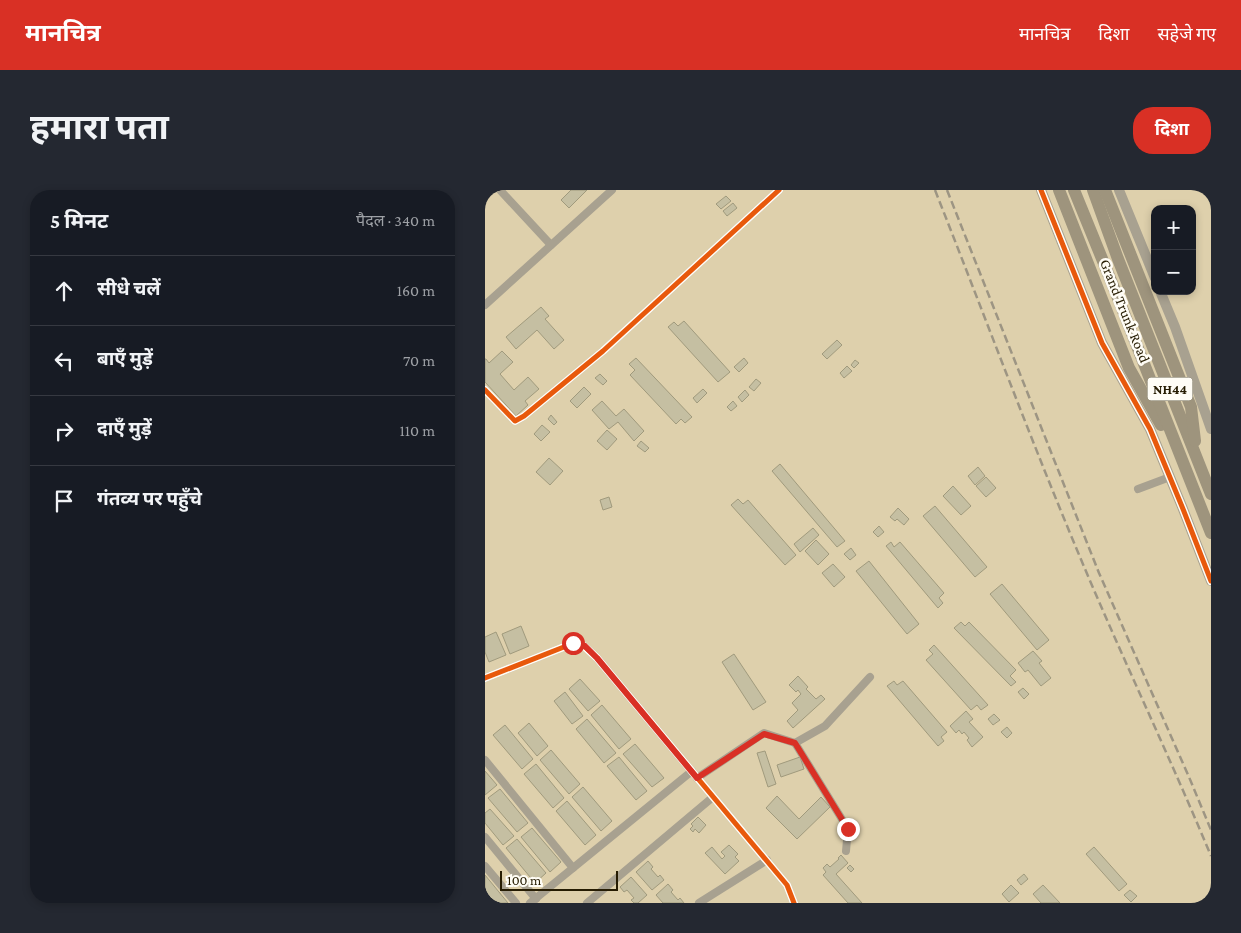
<!DOCTYPE html>
<html lang="hi">
<head>
<meta charset="utf-8">
<style>
  :root { --surface:#171b24; --page:#242831; --text:#f1f3f6; --muted:#9ea1a6; --line:#363941; --accent:#d93025 }
  body { margin:0; font-family:"Crimson Pro","Noto Sans Devanagari",serif; background:var(--page); color:var(--text) }
  .controls { position:absolute; right:15px; top:15px; display:grid; overflow:hidden; border-radius:10px; box-shadow:0 2px 8px #0003 }
  .controls button { width:45px; height:45px; display:grid; place-items:center; padding:0; border:0; border-bottom:1px solid var(--line); background:var(--surface); color:var(--text); font:25px sans-serif }
  .scale { position:absolute; left:15px; bottom:12px; width:118px; box-sizing:border-box; padding-left:5px; border:2px solid #261c02; border-top:0; font-size:14px; line-height:18px; white-space:nowrap; color:#261c02; -webkit-text-stroke:4px #fffdf6; paint-order:stroke }
  .stop { position:absolute; width:15px; height:15px; margin:-11px; border:4px solid #d93025; border-radius:50%; background:#fff }
  .stop.end { background:#d93025; border-color:#fff; box-shadow:0 1px 5px #0008 }
  .list { margin:0; padding:0; list-style:none }
  h2 { display:flex; justify-content:space-between; align-items:center; height:65px; margin:0; padding:0 20px; font-size:21px }
  h2 small { font-size:16px; font-weight:400; color:var(--muted) }
  .list li { display:grid; grid-template-columns:32px 1fr auto; gap:15px; align-items:center; box-sizing:border-box; height:70px; padding:0 20px; border-top:1px solid var(--line) }
  .list b { display:block; font-size:19px; white-space:nowrap }
  .list em { font-size:16px; font-style:normal; color:var(--muted) }
  .icon { flex:none; width:28px; height:28px; fill:none; stroke:currentColor; stroke-width:2; stroke-linecap:round; stroke-linejoin:round }
  .map { position:relative; flex:none; width:726px; height:713px; overflow:hidden; border-radius:20px }
  header { display:flex; align-items:center; gap:30px; box-sizing:border-box; height:70px; padding:0 25px; background:var(--accent); color:#fff }
  header strong { font-size:24px }
  nav { display:flex; gap:28px; margin-inline-start:auto; font-size:18px }
  .intro { display:flex; align-items:center; justify-content:space-between; box-sizing:border-box; height:120px; padding:0 30px }
  h1 { margin:0; font-size:35px }
  .button { padding:12px 22px; border-radius:20px; background:var(--accent); color:#fff; font-size:18px; font-weight:700 }
  main { display:flex; gap:30px; padding:0 30px }
  aside { flex:1; background:var(--surface); border-radius:20px; box-shadow:0 2px 8px #0003 }
  .map>svg:first-child { display:block }
</style>
</head>
<body>
<header>
<strong>मानचित्र</strong>
<nav><a>मानचित्र</a><a>दिशा</a><a>सहेजे गए</a></nav>
</header>
<div class="intro"><h1>हमारा पता</h1><a class="button">दिशा</a></div>
<main>
<aside>
<h2>5 मिनट<small>पैदल · 340 m</small></h2>
<ul class="list">
<li><svg class="icon" aria-label="ahead" viewBox="0 0 24 24"><path d="M12 20V5M6 11l6-6 6 6"/></svg><div><b>सीधे चलें</b></div><em>160 m</em></li>
<li><svg class="icon" aria-label="left" viewBox="0 0 24 24"><path d="M17 20v-9H6M10 6l-5 5 5 5"/></svg><div><b>बाएँ मुड़ें</b></div><em>70 m</em></li>
<li><svg class="icon" aria-label="right" viewBox="0 0 24 24"><path d="M7 20v-9h11M14 6l5 5-5 5"/></svg><div><b>दाएँ मुड़ें</b></div><em>110 m</em></li>
<li><svg class="icon" aria-label="arrive" viewBox="0 0 24 24"><path d="M6 21V4h12l-3 4 3 4H6"/></svg><div><b>गंतव्य पर पहुँचे</b></div></li>
</ul>
</aside>
<div class="map">
<svg width="726" height="713" viewBox="0 0 726 713">
  <rect width="100%" height="100%" fill="#ded0ac"/>
  <g fill="#c5bfa2" stroke="#a09a7d">
    <polygon points="86,0 102,0 84,18 76,10"/>
    <polygon points="241,6 246,11 236,19 231,14"/>
    <polygon points="248,13 252,18 242,26 238,21"/>
    <polygon points="56,117 64,126 60,129 79,150 69,159 52,140 31,159 21,147"/>
    <polygon points="199,131 245,182 233,192 183,137 189,132 193,136"/>
    <polygon points="352,150 357,155 342,169 337,164"/>
    <polygon points="17,161 28,172 15,184 29,200 43,187 54,199 40,211 43,215 31,226 0,192 0,169 1,169 4,173"/>
    <polygon points="151,168 207,227 200,233 196,229 191,234 145,185 150,180 144,174"/>
    <polygon points="259,168 263,173 254,182 249,177"/>
    <polygon points="370,170 374,173 369,178 366,175"/>
    <polygon points="362,176 367,181 359,188 355,183"/>
    <polygon points="115,184 122,191 118,195 110,188"/>
    <polygon points="271,189 276,193 269,201 264,197"/>
    <polygon points="99,197 106,204 92,218 85,211"/>
    <polygon points="218,199 222,203 212,213 208,208"/>
    <polygon points="260,200 264,205 257,212 253,207"/>
    <polygon points="117,211 131,226 139,219 159,241 149,251 133,232 124,239 107,220"/>
    <polygon points="248,211 252,216 246,221 242,217"/>
    <polygon points="66,225 72,232 69,235 63,229"/>
    <polygon points="57,235 65,242 56,251 49,244"/>
    <polygon points="122,240 132,249 122,260 112,251"/>
    <polygon points="156,251 164,258 160,262 152,256"/>
    <polygon points="64,268 78,281 65,295 51,282"/>
    <polygon points="295,274 360,351 352,357 287,281"/>
    <polygon points="493,277 500,286 490,295 483,286"/>
    <polygon points="501,287 511,298 501,307 491,296"/>
    <polygon points="468,296 486,316 476,325 458,306"/>
    <polygon points="124,307 127,317 118,320 115,310"/>
    <polygon points="253,309 258,314 263,310 311,365 300,375 246,315"/>
    <polygon points="450,316 502,377 490,387 438,326"/>
    <polygon points="413,318 424,329 419,335 412,329 410,331 405,327"/>
    <polygon points="394,336 399,342 393,347 388,342"/>
    <polygon points="328,338 334,345 315,362 309,354"/>
    <polygon points="331,350 344,364 333,375 320,361"/>
    <polygon points="406,352 409,357 415,352 459,403 454,408 458,413 453,418 401,356"/>
    <polygon points="366,358 371,365 365,370 359,364"/>
    <polygon points="384,371 434,434 422,444 371,381"/>
    <polygon points="348,374 360,387 349,397 337,383"/>
    <polygon points="517,394 564,450 552,460 505,404"/>
    <polygon points="476,432 480,436 484,432 531,480 525,486 531,492 526,496 469,438"/>
    <polygon points="36,436 44,456 25,464 17,444"/>
    <polygon points="11,442 21,465 4,472 0,462 0,447"/>
    <polygon points="449,455 503,515 496,520 492,515 486,520 441,470 448,464 444,460"/>
    <polygon points="548,461 557,471 554,473 566,488 556,496 543,480 540,482 533,473"/>
    <polygon points="249,464 281,512 268,520 237,472"/>
    <polygon points="313,486 323,497 321,499 331,509 336,505 340,509 308,538 302,531 313,520 307,513 316,504 313,500 311,502 304,495"/>
    <polygon points="95,489 115,511 103,521 84,499"/>
    <polygon points="409,491 412,495 418,491 462,542 456,547 459,551 453,556 402,496"/>
    <polygon points="538,498 544,504 539,509 533,502"/>
    <polygon points="80,502 98,526 87,534 69,511"/>
    <polygon points="117,515 146,549 134,559 106,525"/>
    <polygon points="481,521 488,529 484,532 498,547 487,557 482,550 484,548 479,542 477,544 474,540 471,543 465,536"/>
    <polygon points="509,524 515,530 508,535 503,529"/>
    <polygon points="102,529 131,563 119,573 91,539"/>
    <polygon points="44,533 63,556 52,566 33,543"/>
    <polygon points="20,535 48,569 37,579 8,545"/>
    <polygon points="522,537 527,543 522,548 516,542"/>
    <polygon points="150,554 179,588 167,597 138,564"/>
    <polygon points="66,560 95,594 84,604 55,570"/>
    <polygon points="280,561 291,594 283,597 272,563"/>
    <polygon points="134,567 162,601 151,610 122,576"/>
    <polygon points="315,567 319,579 296,587 292,575"/>
    <polygon points="51,574 79,608 68,618 39,584"/>
    <polygon points="0,581 12,595 0,605"/>
    <polygon points="98,597 127,631 116,641 87,607"/>
    <polygon points="15,599 43,633 32,642 3,608"/>
    <polygon points="292,606 314,629 336,607 345,617 312,649 281,618"/>
    <polygon points="82,611 111,645 100,655 71,621"/>
    <polygon points="5,619 29,646 18,655 0,633 0,623"/>
    <polygon points="213,627 221,635 214,643 210,639 208,642 205,639 208,636 206,634"/>
    <polygon points="47,638 76,672 65,682 36,647"/>
    <polygon points="32,649 61,683 50,693 21,658"/>
    <polygon points="244,655 253,664 250,667 254,671 240,684 220,663 227,657 237,669 240,666 236,662"/>
    <polygon points="609,657 642,694 634,701 601,664"/>
    <polygon points="356,665 363,673 351,684 377,713 363,713 338,685 341,682 338,678 342,674 345,677 354,669 353,668"/>
    <polygon points="163,671 168,677 166,679 173,687 175,685 179,690 167,700 151,682"/>
    <polygon points="365,675 369,679 366,682 362,678"/>
    <polygon points="539,684 543,689 536,695 532,690"/>
    <polygon points="0,685 23,713 4,713 0,708"/>
    <polygon points="146,687 162,705 153,713 149,713 146,710 149,708 142,700 139,702 135,697"/>
    <polygon points="183,694 188,700 186,702 193,710 195,708 199,713 178,713 171,705"/>
    <polygon points="526,695 534,703 524,712 517,704"/>
    <polygon points="558,695 575,713 556,713 548,704"/>
    <polygon points="645,700 652,706 646,712 639,705"/>
  </g>
  <g fill="none" stroke-linecap="round" stroke-linejoin="round">
    <g stroke="#a8a190" stroke-width="8">
      <polyline points="15,0 66,55"/>
      <polyline points="0,115 127,0"/>
      <polyline points="0,200 30,231 39,226 118,161 294,0"/>
      <polyline points="653,299 685,287"/>
      <polyline points="0,488 89,453 99,456 112,468 302,695 309,713"/>
      <polyline points="310,553 363,639 361,661"/>
      <polyline points="0,570 88,678"/>
      <polyline points="212,588 279,543 310,553 340,536 385,487"/>
      <polyline points="0,647 51,709"/>
      <polyline points="0,676 31,713"/>
      <polyline points="45,713 207,581"/>
      <polyline points="102,713 228,607"/>
      <polyline points="214,713 282,670"/>
    </g>
    <g stroke="#a8a190" stroke-width="10">
      <polyline points="556,0 617,153 665,239 698,319 726,391"/>
      <polyline points="634,0 670,88"/>
      <polyline points="675,101 690,137 726,239"/>
    </g>
    <g stroke="#9e947d" stroke-width="12">
      <polyline points="574,0 644,178 676,235"/>
      <polyline points="589,0 631,103 726,343"/>
      <polyline points="608,0 633,69 726,304"/>
      <polyline points="620,0 706,217 710,251"/>
    </g>
    <g stroke="#9d9583" stroke-width="2.5" stroke-dasharray="8 4" stroke-linecap="butt">
      <path d="M450 0C501 129 549 259 603 386 643 480 687 572 726 666"/>
      <polyline points="462,0 614,383 704,587 726,640"/>
    </g>
    <defs>
      <g id="cycleway">
        <polyline points="556,0 617,153 665,239 698,319 726,391"/>
        <polyline points="0,200 30,231 39,226 118,161 294,0"/>
        <polyline points="0,488 89,453 99,456 112,468 302,695 309,713"/>
      </g>
    </defs>
    <use href="#cycleway" stroke="#fffdf6" stroke-width="8"/>
    <use href="#cycleway" stroke="#e8590c" stroke-width="5"/>
  </g>
  <g fill="none" stroke-linecap="round" stroke-linejoin="round">
    <polyline stroke="#d93025" stroke-width="6" points="88,453 100,456 112,468 212,588 279,544 310,553 363,639"/>
  </g>
  <g text-anchor="middle" stroke-width="5" stroke-linejoin="round" paint-order="stroke">
    <rect fill="#fffdf6" stroke="#67604b" stroke-width="1" x="662.5" y="187.5" width="45" height="23" rx="4"/>
    <g font-size="14" font-weight="bold" fill="#261c02">
      <text x="685" y="204">NH44</text>
    </g>
    <g font-size="15" fill="#261c02" stroke="#fffdf6">
      <text transform="translate(640 121) rotate(68)" y="5">Grand Trunk Road</text>
    </g>
  </g>
</svg>
<div class="controls">
<button>+</button>
<button>−</button>
</div>
<div class="scale">100 m</div>
<div class="stop" style="left:88px;top:453px"></div>
<div class="stop end" style="left:363px;top:639px"></div>
</div>
</main>
</body>
</html>
